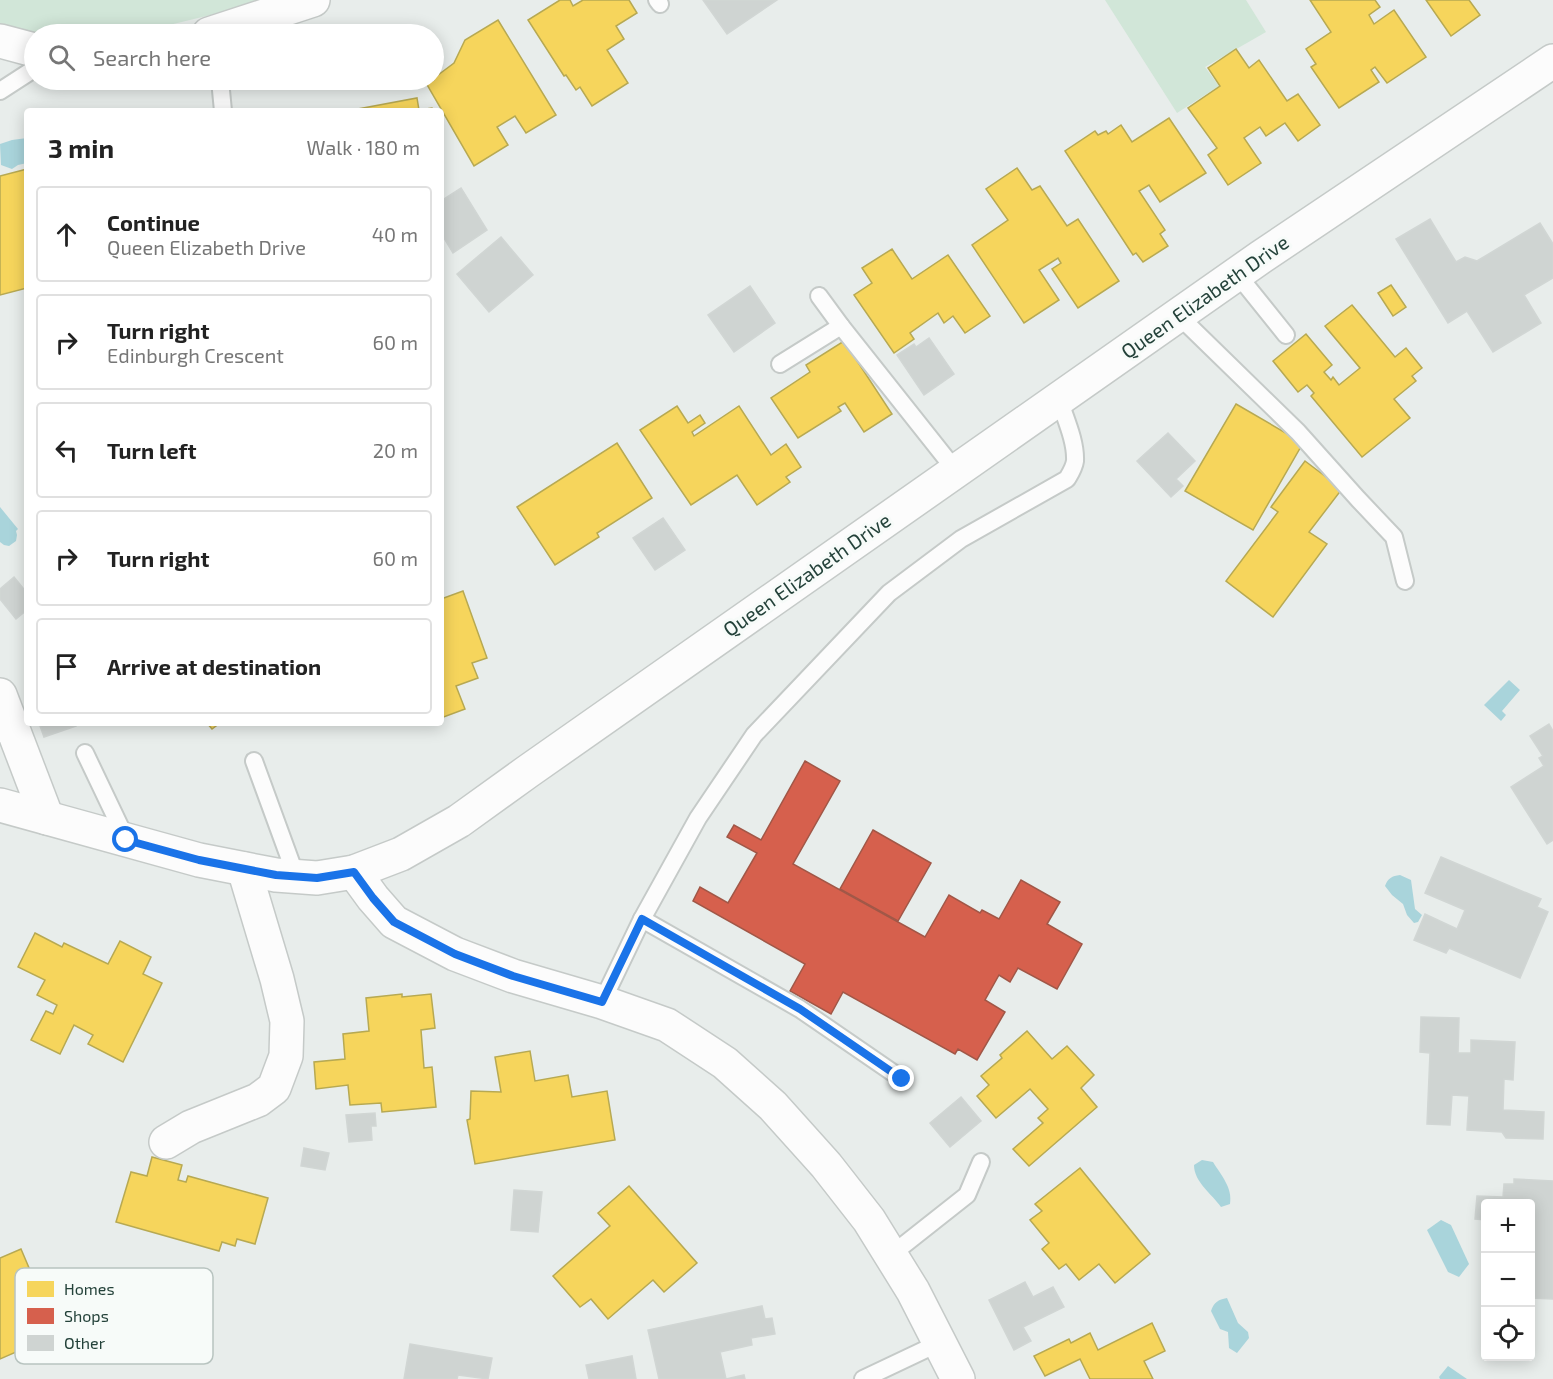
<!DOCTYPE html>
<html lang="en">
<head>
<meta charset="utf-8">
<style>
  :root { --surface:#fff; --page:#f2f2f2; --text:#222; --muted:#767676; --line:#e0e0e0 }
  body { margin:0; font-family:"Exo 2",sans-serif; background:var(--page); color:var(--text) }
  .controls { position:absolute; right:18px; bottom:18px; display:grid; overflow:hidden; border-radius:6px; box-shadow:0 3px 15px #0003 }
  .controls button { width:54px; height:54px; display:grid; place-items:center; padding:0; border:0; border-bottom:2px solid var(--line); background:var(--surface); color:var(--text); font:30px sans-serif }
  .stop { position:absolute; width:18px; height:18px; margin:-14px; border:4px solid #1a73e8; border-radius:50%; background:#fff }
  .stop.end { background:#1a73e8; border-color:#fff; box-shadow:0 2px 6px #0008 }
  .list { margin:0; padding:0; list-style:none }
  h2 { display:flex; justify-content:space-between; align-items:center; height:78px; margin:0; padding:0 24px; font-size:26px }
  h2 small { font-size:20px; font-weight:400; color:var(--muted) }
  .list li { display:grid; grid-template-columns:39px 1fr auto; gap:18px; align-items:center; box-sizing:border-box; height:96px; margin:0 12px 12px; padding:0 12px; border:2px solid var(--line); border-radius:6px }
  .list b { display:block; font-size:22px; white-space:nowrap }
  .list p { margin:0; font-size:20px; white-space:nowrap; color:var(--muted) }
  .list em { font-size:20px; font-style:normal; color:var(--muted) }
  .icon { flex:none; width:33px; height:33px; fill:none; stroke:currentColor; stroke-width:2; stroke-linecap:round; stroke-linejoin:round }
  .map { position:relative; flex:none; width:1553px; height:1379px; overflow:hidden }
  .search { position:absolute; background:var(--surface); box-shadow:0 3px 15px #0003; left:24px; top:24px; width:420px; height:66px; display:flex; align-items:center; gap:15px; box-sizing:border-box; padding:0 21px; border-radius:33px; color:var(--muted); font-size:22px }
  .panel { position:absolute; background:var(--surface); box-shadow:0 3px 15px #0003; left:24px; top:108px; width:420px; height:618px; border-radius:6px }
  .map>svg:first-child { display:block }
</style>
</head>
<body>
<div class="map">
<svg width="1553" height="1379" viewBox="0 0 1553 1379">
  <rect width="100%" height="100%" fill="#e8edeb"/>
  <g fill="#d1e6d8">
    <polygon points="0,0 273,0 132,34 34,34 0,27"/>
    <polygon points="1105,0 1246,0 1266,32 1205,67 1219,86 1177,113"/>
  </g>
  <g fill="#a9d4db">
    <polygon points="27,138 27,163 18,165 12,169 1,165 0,144 12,140"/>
    <polygon points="0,507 18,529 16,531 17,535 16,541 9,546 4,545 0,542"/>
    <polygon points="1509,680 1520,690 1502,711 1506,715 1501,721 1484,705"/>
    <path d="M1400 875 1411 880 1415 909 1422 915 1418 922 1414 923 1407 915 1403 904 1392 895 1385 886C1388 878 1392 876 1400 875Z"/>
    <path d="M1202 1160 1213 1162C1221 1175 1233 1188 1230 1204L1221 1207C1212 1194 1194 1182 1194 1165Z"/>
    <polygon points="1441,1220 1451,1225 1469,1264 1459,1277 1448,1272 1427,1230"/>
    <path d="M1227 1298 1238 1323 1248 1332 1249 1338 1237 1353 1229 1348 1228 1332 1220 1329 1211 1311C1214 1302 1218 1300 1227 1298Z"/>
    <polygon points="1448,1366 1467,1379 1440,1379 1439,1377"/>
  </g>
  <g fill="#f6d55c" stroke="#b7a952" stroke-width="1.5">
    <polygon points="560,0 570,0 573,6 583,0 629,0 637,13 616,26 624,39 607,50 628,83 592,106 580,87 576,90 566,75 564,76 528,20"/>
    <polygon points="1310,0 1375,0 1380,7 1369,15 1374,24 1394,10 1426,57 1387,83 1375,67 1371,70 1379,82 1339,108 1311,67 1316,64 1306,49 1331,32"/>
    <polygon points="1426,0 1469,0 1480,15 1451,36"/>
    <polygon points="498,20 556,115 526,133 515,116 497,127 508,145 474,166 426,83 434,80 434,78 454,63 465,40"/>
    <polygon points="1236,49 1249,68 1259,60 1287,101 1298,94 1320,125 1298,141 1285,123 1266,136 1260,127 1244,138 1261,163 1228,185 1208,155 1217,148 1188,108 1220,86 1208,68"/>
    <polygon points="417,98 419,110 432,108 433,111 347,111"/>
    <polygon points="1169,118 1206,173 1160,202 1149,185 1139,191 1165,230 1160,234 1168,246 1143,262 1136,253 1133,255 1065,151 1095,131 1098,135 1106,131 1108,134 1121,125 1132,142"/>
    <polygon points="1017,168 1032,190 1040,186 1067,226 1078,219 1119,281 1078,308 1052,269 1061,263 1058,258 1039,270 1059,300 1024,323 972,245 1008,220 986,189"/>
    <polygon points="27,169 27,288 0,295 0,176"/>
    <polygon points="892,249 912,279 948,255 990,316 965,333 953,316 944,323 938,313 910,333 914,339 894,353 854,295 872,283 862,268"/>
    <polygon points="1391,285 1406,307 1393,316 1378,293"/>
    <polygon points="1352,305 1395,357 1406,348 1422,368 1412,376 1416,381 1394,399 1410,418 1362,457 1311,396 1314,393 1307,385 1298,392 1273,361 1306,334 1332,365 1324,372 1331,380 1333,377 1339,385 1360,368 1325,326"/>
    <polygon points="844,341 892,414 864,432 845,403 838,407 841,411 798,438 771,398 810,372 806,365"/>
    <polygon points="1236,404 1303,443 1253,530 1185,491"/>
    <polygon points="677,406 688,423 700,415 705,423 692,432 694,436 739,406 771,455 786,444 801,467 786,477 790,482 757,505 737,475 691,505 640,430"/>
    <polygon points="617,443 652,498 597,533 599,537 555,565 517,507"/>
    <polygon points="1305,461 1342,489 1309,532 1327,544 1273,617 1226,581 1278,512 1271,507"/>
    <polygon points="463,591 487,658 472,663 478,678 456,686 465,709 441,718 441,599"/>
    <polygon points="207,723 220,723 212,729"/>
    <polygon points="35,933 62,947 64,943 108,964 120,941 151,957 143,974 162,983 123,1062 88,1044 93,1035 74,1025 60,1054 31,1040 46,1011 53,1014 57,1005 37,995 45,980 18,967"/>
    <polygon points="402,994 402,997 431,994 435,1028 421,1030 424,1068 432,1067 436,1107 382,1112 381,1103 350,1105 348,1085 316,1089 314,1062 345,1059 343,1034 369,1031 366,998"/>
    <polygon points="1027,1031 1052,1059 1067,1046 1094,1075 1081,1088 1097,1107 1029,1166 1013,1149 1043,1123 1038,1118 1048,1109 1030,1089 996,1118 977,1096 989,1085 981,1076 1002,1058 1000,1055"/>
    <polygon points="530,1051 535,1081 568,1075 572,1097 607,1091 615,1140 475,1164 467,1120 470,1119 471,1091 501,1092 495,1057"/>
    <polygon points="152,1157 182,1165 178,1180 186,1182 188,1176 268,1198 255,1244 237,1239 235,1246 222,1242 219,1251 116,1222 131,1172 147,1176"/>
    <polygon points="1080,1168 1150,1254 1115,1283 1099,1264 1079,1280 1066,1264 1059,1269 1042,1249 1049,1243 1030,1220 1042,1211 1035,1204"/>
    <polygon points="629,1186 697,1263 664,1292 653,1280 608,1319 591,1299 580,1307 553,1276 610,1226 598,1213"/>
    <polygon points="21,1249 41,1296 20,1306 23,1313 51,1302 64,1331 0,1359 0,1258"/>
    <polygon points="1152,1323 1165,1351 1144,1361 1153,1379 1090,1379 1080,1359 1045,1376 1034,1356 1069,1339 1071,1343 1090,1333 1098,1350"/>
  </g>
  <g fill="#d6604d" stroke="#a15747" stroke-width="1.5">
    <polygon points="805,761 840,781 793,864 925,937 949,895 980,913 982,910 999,919 1021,880 1060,902 1047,924 1082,944 1057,989 1018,968 1010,982 999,975 985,1000 1005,1012 977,1060 958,1049 955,1054 843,992 831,1014 790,991 805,964 693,901 700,887 728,903 757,853 727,837 734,825 761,840"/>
    <polygon points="873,830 931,863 898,921 840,889"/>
  </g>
  <g fill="#cfd4d2" stroke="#d1d6d4" stroke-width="1.5">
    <polygon points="703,0 777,0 727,34"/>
    <polygon points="461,188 487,230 453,253 441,233 441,201"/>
    <polygon points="1430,219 1456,262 1465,257 1477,261 1540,223 1553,244 1553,278 1524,295 1541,323 1493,352 1467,311 1448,323 1396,239"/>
    <polygon points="501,237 533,275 489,312 457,274"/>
    <polygon points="750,286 775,323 734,352 708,315"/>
    <polygon points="929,338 954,374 924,395 897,355 914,344 916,347"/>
    <polygon points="1168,433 1195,461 1176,479 1183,486 1171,497 1137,461"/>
    <polygon points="663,518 685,550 655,570 633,538"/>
    <polygon points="14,577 27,593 27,610 16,619 0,599 0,589"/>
    <polygon points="39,723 75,723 76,726 44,737"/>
    <polygon points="1549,724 1553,731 1553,840 1547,844 1511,787 1544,766 1539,758 1543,756 1530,736"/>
    <polygon points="1441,857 1541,899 1537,907 1548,912 1520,978 1449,948 1446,953 1414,940 1425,914 1457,929 1465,910 1425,893"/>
    <polygon points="1421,1017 1459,1018 1458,1053 1471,1053 1471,1040 1515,1042 1513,1080 1504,1079 1503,1110 1544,1112 1543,1139 1506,1138 1502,1132 1467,1130 1469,1096 1452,1095 1450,1125 1427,1124 1430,1053 1420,1052"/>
    <polygon points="961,1097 981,1121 950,1147 930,1123"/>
    <polygon points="375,1113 376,1126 371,1126 372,1140 349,1142 346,1115"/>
    <polygon points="304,1148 329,1153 325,1170 301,1166"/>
    <polygon points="1514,1179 1553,1181 1553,1299 1530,1298 1530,1204 1486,1204 1486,1220 1475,1219 1477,1196 1503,1197 1504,1184 1514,1184"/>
    <polygon points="514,1190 542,1192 538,1232 511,1230"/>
    <polygon points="1025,1282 1033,1297 1053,1287 1064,1307 1023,1327 1031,1341 1014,1350 989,1300"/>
    <polygon points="762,1306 765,1319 772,1318 775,1334 751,1338 752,1345 720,1352 726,1379 744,1375 745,1379 659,1379 648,1330"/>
    <polygon points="410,1344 492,1358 488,1379 458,1375 457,1379 404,1379"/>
    <polygon points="632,1356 636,1379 589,1379 586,1365"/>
  </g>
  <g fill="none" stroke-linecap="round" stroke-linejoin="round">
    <defs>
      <g id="lane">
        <polyline points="657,0 660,4"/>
        <polyline points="220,80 223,111"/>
        <polyline points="0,91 34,69"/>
        <polyline points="1237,274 1286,335"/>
        <polyline points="819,296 841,326 956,471"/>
        <polyline points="1178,315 1298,432 1358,499 1394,537 1405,581"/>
        <polyline points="780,364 841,326"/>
        <polyline points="85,753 126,839"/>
        <polyline points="254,761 296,876"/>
        <polyline points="642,919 800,1009 902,1079"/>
        <path d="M602 1002 642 919 698 818 754 735 889 593 961 539 1067 479C1070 474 1074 468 1075 461 1076 441 1065 418 1059 399"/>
        <polyline points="891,1255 967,1195 981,1162"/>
        <polyline points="863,1379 939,1343"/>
      </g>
      <g id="street">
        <polyline points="209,34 313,0"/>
        <polyline points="0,41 34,50"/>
        <polyline points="0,695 47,818"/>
        <polyline points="0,805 199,860 276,875 317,878 354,872 401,854 459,821 527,772 1261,257 1553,61"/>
        <polyline points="354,872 373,898 394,922 455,954 513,976 602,1002 667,1025 725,1063 773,1106 826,1165 869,1220 913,1291 958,1379"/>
        <polyline points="166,1142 191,1127 258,1100 274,1088 286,1056 287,1021 277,979 244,869"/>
      </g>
    </defs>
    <use href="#lane" stroke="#c5cac8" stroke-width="20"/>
    <use href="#street" stroke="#c5cac8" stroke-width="36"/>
    <use href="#lane" stroke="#fcfcfc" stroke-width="16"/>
    <use href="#street" stroke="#fcfcfc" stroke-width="33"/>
  </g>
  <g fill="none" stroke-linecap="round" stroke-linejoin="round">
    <polyline stroke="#1a73e8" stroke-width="8" points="126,840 199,860 276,875 317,878 354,872 373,898 394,922 455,954 513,976 602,1002 642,919 800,1009 902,1079"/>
  </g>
  <g text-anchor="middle" stroke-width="6" stroke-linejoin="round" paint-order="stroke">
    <g font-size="20" fill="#24423a" stroke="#f7fbf9">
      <text transform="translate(1205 297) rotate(-35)" y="7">Queen Elizabeth Drive</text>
      <text transform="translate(807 575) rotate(-35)" y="7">Queen Elizabeth Drive</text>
    </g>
  </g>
  <rect x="15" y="1268" width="198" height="96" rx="9" fill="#f7fbf9" stroke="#b8c4c0" stroke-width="1.5"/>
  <rect x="27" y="1281" width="27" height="16" fill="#f6d55c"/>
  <rect x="27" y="1308" width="27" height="16" fill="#d6604d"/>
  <rect x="27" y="1335" width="27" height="16" fill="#cfd4d2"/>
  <g font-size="16" fill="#24423a">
    <text x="64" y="1295">Homes</text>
    <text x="64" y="1322">Shops</text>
    <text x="64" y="1349">Other</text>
  </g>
</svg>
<div class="controls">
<button>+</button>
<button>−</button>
<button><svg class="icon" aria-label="locate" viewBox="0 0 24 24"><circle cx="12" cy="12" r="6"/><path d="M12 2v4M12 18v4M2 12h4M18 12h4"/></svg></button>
</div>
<div class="stop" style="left:126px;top:840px"></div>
<div class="stop end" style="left:902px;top:1079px"></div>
<div class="search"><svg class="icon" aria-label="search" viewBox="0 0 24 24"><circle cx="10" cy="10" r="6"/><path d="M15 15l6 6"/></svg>Search here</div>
<section class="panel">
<h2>3 min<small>Walk · 180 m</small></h2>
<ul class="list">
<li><svg class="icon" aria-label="ahead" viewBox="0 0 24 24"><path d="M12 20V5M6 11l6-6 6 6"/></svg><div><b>Continue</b><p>Queen Elizabeth Drive</p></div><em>40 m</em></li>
<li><svg class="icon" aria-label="right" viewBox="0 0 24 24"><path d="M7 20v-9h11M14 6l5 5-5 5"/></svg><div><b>Turn right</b><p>Edinburgh Crescent</p></div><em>60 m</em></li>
<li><svg class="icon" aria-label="left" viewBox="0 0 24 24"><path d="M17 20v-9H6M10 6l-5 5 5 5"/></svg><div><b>Turn left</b></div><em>20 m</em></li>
<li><svg class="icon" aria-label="right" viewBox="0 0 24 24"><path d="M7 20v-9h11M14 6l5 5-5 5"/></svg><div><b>Turn right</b></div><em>60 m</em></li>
<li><svg class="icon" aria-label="arrive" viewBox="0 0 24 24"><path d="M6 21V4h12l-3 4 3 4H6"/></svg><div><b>Arrive at destination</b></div></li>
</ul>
</section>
</div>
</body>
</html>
